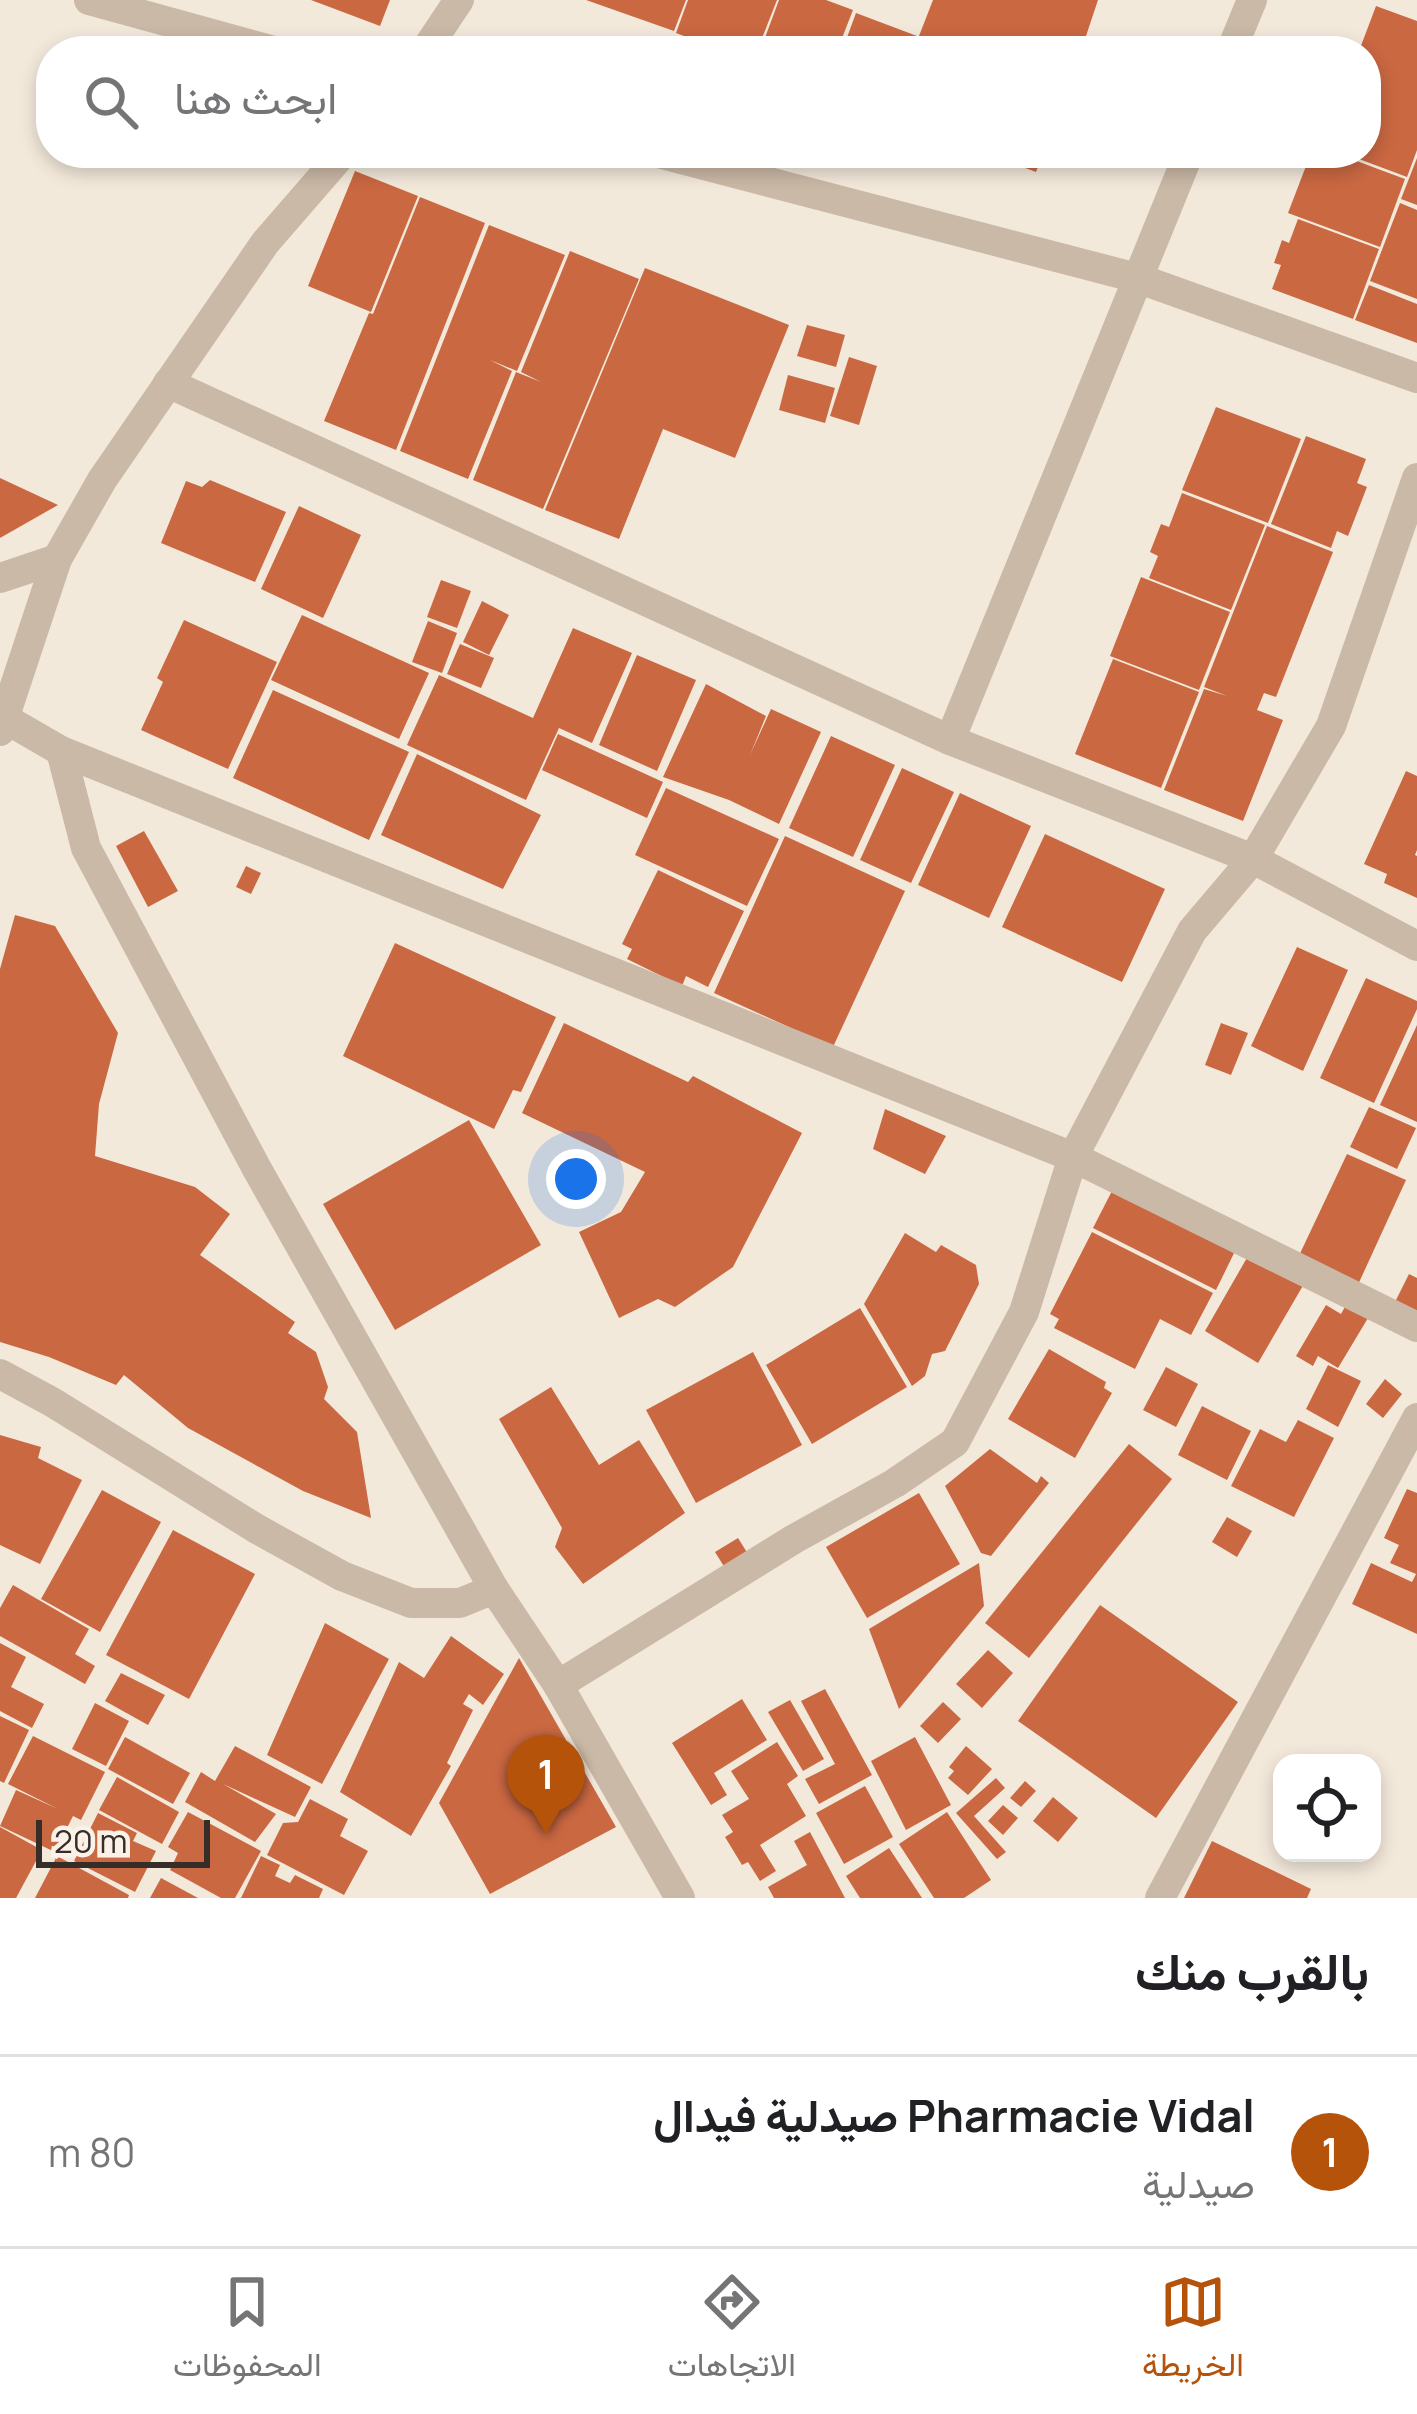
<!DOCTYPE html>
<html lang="ar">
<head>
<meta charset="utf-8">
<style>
  :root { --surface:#fff; --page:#f6f6f6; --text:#202124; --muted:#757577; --line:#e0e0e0; --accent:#b45309 }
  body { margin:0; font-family:Manrope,Vazirmatn,sans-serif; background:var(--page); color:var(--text); direction:rtl }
  .controls { position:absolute; right:36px; bottom:36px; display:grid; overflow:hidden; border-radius:24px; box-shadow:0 6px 18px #0003 }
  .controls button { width:108px; height:108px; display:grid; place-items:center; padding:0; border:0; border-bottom:3px solid var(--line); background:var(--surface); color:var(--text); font:60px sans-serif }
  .scale { position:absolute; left:36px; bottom:30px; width:174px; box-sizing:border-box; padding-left:12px; border:6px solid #372d28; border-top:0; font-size:33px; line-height:42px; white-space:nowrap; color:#372d28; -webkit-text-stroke:9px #faf2e8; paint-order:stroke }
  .you { position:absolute; left:576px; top:1179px; width:42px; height:42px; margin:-30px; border:9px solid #fff; border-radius:50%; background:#1a73e8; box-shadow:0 0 0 18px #1a73e833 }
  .badge { display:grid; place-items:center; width:78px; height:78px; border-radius:50%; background:var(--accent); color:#fff; font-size:39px; font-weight:700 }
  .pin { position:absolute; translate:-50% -99px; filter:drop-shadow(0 3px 6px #0008) }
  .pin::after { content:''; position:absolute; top:63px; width:42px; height:36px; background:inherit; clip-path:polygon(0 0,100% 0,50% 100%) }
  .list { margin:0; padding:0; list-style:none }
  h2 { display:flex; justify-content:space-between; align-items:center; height:156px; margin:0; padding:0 48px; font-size:51px }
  h2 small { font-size:39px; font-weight:400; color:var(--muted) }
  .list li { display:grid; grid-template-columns:78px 1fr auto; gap:36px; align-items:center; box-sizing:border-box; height:192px; padding:0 48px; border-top:3px solid var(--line) }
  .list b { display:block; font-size:45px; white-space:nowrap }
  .list p { margin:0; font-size:39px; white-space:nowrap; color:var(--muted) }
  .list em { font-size:39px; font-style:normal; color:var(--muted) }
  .icon { flex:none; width:66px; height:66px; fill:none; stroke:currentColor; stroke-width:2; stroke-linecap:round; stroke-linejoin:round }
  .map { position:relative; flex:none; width:1417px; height:1898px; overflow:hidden; direction:ltr }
  .search { position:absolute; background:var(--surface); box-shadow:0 6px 18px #0003; left:36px; right:36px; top:36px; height:132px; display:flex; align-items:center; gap:30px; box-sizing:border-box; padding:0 42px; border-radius:48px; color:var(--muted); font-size:45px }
  .sheet { height:348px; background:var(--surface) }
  nav { display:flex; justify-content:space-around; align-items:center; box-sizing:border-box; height:168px; border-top:3px solid var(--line); background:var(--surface); font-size:33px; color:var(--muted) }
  nav a { display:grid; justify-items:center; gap:6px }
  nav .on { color:var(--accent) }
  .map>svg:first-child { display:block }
</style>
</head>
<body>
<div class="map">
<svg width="1417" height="1898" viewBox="0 0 1417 1898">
  <rect width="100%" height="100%" fill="#f3e9db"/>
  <g fill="#ca6842">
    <polygon points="311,0 390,0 380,26"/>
    <polygon points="586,0 686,0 674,31"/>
    <polygon points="688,0 777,0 757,51 724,51 676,33"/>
    <polygon points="779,0 826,0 853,10 837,51 760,51"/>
    <polygon points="933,0 1098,0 1081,51 959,51 919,36"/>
    <polygon points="1376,6 1417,21 1417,150 1407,177 1343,153 1366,153 1366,51 1359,51"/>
    <polygon points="856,13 917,36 911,51 842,51"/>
    <polygon points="985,153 1043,153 1036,172"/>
    <polygon points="1311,153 1335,153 1405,179 1380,247 1288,213"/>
    <polygon points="1417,158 1417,205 1401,199"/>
    <polygon points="355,171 418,196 371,312 308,286"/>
    <polygon points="420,197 485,223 396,450 324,421 369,313 373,314"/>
    <polygon points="1400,203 1417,210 1417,299 1370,281"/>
    <polygon points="1298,219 1379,249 1353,319 1272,289 1281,265 1274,263 1282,240 1289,243"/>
    <polygon points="489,225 565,255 517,371 490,360 512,371 468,479 400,451"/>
    <polygon points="570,251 639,279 543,509 473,480 516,372 541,382 521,372"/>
    <polygon points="645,268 789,325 735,458 663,429 619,539 545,510"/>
    <polygon points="1369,285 1417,304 1417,343 1355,320"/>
    <polygon points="807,325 845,335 836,367 797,356"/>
    <polygon points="849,357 877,366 859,425 830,416"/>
    <polygon points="788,375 835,388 825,423 779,410"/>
    <polygon points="1216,407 1301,439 1268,523 1182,490"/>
    <polygon points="1306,436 1366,459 1357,483 1367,487 1348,536 1337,531 1331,548 1271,524"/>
    <polygon points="0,478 58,505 0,538"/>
    <polygon points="210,480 286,512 255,582 161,543 186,481 202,487"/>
    <polygon points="1182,493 1265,525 1231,610 1149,578 1158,556 1150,552 1161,524 1169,527"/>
    <polygon points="299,506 361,535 323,618 261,589"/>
    <polygon points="1267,526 1333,552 1276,697 1264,693 1257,710 1283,720 1243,821 1164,790 1204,689 1227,696 1204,687"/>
    <polygon points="1141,577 1230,612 1199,690 1110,656"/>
    <polygon points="441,580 471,591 457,628 427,617"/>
    <polygon points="482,601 509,615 489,655 463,642"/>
    <polygon points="302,615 429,673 399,739 271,680"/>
    <polygon points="184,620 277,662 228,769 141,730 163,682 157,678"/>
    <polygon points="428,621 457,633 442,673 412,662"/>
    <polygon points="573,628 632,653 592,743 559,728 526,800 407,745 439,675 533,718"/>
    <polygon points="460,644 494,658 481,688 447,674"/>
    <polygon points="637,655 696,680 657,771 599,745"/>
    <polygon points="1113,659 1199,692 1161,788 1075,754"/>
    <polygon points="706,684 766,716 750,755 771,709 821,732 779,824 729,800 663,777"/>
    <polygon points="273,690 409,752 369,840 233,778"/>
    <polygon points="558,734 663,782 647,818 542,770"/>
    <polygon points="831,736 895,765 853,857 789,828"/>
    <polygon points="417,754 541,815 503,889 381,835"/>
    <polygon points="902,768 954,792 911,883 860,860"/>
    <polygon points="1406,771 1417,776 1417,850 1415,855 1417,856 1417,898 1384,883 1387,874 1364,864"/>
    <polygon points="666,788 779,839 747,906 635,855"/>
    <polygon points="960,793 1031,826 989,918 918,885"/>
    <polygon points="144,831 178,891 148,907 116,846"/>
    <polygon points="1045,834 1165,889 1122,982 1002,927"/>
    <polygon points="785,836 905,891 833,1047 714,993"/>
    <polygon points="246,866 261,873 251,894 236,887"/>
    <polygon points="658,870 744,911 708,987 686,976 682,986 627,959 632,949 622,944"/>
    <polygon points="15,915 55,926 118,1033 99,1104 95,1156 195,1187 230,1214 200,1255 295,1322 288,1333 316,1352 328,1387 324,1399 357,1432 371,1518 303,1491 188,1428 124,1375 116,1385 49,1357 0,1342 0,969"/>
    <polygon points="395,943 556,1017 521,1092 513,1090 494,1129 343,1056"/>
    <polygon points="1297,947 1348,970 1303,1071 1251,1046"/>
    <polygon points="1366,978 1417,1001 1417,1009 1374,1103 1320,1078"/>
    <polygon points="564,1023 688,1082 693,1076 802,1133 733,1267 675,1307 658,1299 619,1318 579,1232 621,1212 645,1172 522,1113"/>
    <polygon points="1221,1023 1248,1033 1231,1075 1205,1065"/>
    <polygon points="1417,1025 1417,1122 1380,1105"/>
    <polygon points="1369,1107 1416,1128 1397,1169 1350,1147"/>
    <polygon points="885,1109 946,1136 925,1174 873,1149"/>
    <polygon points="469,1120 541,1245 395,1330 323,1204"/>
    <polygon points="1347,1154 1406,1180 1356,1289 1296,1262"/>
    <polygon points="1115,1185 1237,1247 1216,1290 1093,1228"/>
    <polygon points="1092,1232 1213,1293 1191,1335 1160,1319 1135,1369 1054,1328 1059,1319 1050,1314"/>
    <polygon points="905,1233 936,1252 941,1245 976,1265 979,1284 945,1351 932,1354 925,1376 912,1386 864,1304"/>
    <polygon points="1248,1256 1308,1277 1258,1363 1205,1331"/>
    <polygon points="1409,1274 1417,1278 1417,1317 1393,1306"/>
    <polygon points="1326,1305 1341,1314 1346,1305 1368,1318 1338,1368 1318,1356 1313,1366 1296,1356"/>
    <polygon points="860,1308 907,1387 812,1444 766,1365"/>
    <polygon points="1049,1349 1106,1382 1104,1388 1112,1393 1075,1458 1008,1419"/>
    <polygon points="753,1352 802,1445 696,1503 646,1410"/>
    <polygon points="1328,1365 1361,1381 1338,1427 1306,1409"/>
    <polygon points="1166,1367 1198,1384 1176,1427 1143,1410"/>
    <polygon points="1385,1379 1402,1394 1383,1418 1366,1404"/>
    <polygon points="551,1387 599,1465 639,1440 685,1513 583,1584 555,1547 562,1528 499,1419"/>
    <polygon points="1202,1406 1251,1431 1227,1480 1178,1455"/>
    <polygon points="1298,1420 1334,1438 1294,1517 1231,1486 1260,1429 1286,1442"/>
    <polygon points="0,1435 41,1447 38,1458 82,1480 40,1564 0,1545"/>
    <polygon points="1129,1444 1172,1479 1029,1658 985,1623"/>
    <polygon points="990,1449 1037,1483 1041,1476 1049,1483 991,1556 981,1553 945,1486"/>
    <polygon points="1407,1489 1417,1493 1417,1634 1352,1604 1371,1563 1412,1582 1416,1574 1390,1563 1399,1545 1384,1538"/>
    <polygon points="102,1490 161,1522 100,1632 41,1599"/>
    <polygon points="919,1493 960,1564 867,1618 826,1547"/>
    <polygon points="1227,1517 1252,1531 1237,1557 1212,1542"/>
    <polygon points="173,1530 255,1574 189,1699 106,1655"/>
    <polygon points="738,1538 748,1554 725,1568 715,1552"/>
    <polygon points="979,1563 984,1606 899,1709 869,1629"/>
    <polygon points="13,1585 89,1629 75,1654 95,1666 85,1684 0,1636 0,1608"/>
    <polygon points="1100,1605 1238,1702 1156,1818 1018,1721"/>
    <polygon points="325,1623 389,1659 322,1784 267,1755"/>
    <polygon points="451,1636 504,1674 483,1705 469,1694 463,1704 473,1710 447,1763 451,1766 411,1836 340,1792 399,1662 424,1678"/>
    <polygon points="0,1643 26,1657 11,1687 44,1704 32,1728 0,1711"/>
    <polygon points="988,1650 1013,1673 982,1708 956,1684"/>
    <polygon points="519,1658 616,1827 490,1894 439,1803"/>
    <polygon points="121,1673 165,1695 148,1725 105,1701"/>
    <polygon points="825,1689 872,1775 819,1804 805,1779 835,1764 801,1701"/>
    <polygon points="742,1699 767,1740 714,1773 727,1795 711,1805 672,1743"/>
    <polygon points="790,1700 824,1759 803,1771 768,1712"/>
    <polygon points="943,1702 961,1719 938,1743 920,1726"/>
    <polygon points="95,1703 129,1721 106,1766 72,1749"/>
    <polygon points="0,1716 29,1730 4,1783 0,1781"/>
    <polygon points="33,1736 105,1772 81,1820 73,1816 55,1852 0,1826 16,1790 58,1809 8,1784"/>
    <polygon points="125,1737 190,1773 173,1804 108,1769"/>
    <polygon points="915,1737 951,1805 906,1830 871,1761"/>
    <polygon points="777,1742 798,1776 787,1784 806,1816 760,1845 776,1871 760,1881 748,1862 742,1865 725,1837 733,1832 722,1815 749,1799 731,1771"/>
    <polygon points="235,1746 311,1787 295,1817 223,1784 276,1814 255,1842 185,1802 201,1772 215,1781"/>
    <polygon points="966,1746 992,1769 968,1795 948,1778 954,1771 949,1767"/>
    <polygon points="117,1777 179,1812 162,1844 99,1810"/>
    <polygon points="996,1778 1005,1788 974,1816 1006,1852 997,1859 956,1813"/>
    <polygon points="1025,1781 1036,1791 1021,1807 1010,1798"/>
    <polygon points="865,1786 893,1837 844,1864 816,1813"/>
    <polygon points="1053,1797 1078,1818 1058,1842 1033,1821"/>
    <polygon points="310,1799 348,1819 340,1836 368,1851 344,1895 267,1855 283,1823 298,1822"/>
    <polygon points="1003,1805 1018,1818 1003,1835 988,1821"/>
    <polygon points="188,1812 261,1851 235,1898 221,1898 170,1870 178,1853 168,1847"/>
    <polygon points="947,1812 991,1880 964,1898 934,1898 899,1844"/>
    <polygon points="98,1813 137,1833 133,1841 156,1851 135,1892 74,1861"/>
    <polygon points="0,1827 42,1850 16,1898 0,1898"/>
    <polygon points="810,1832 845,1898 774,1898 768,1887 807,1865 794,1841"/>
    <polygon points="1212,1841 1311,1889 1307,1898 1184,1898"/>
    <polygon points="889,1848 922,1898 860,1898 846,1876"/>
    <polygon points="57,1856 129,1895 128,1898 35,1898"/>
    <polygon points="261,1856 280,1865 275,1876 290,1883 295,1875 323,1889 319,1898 241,1898"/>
    <polygon points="161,1878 198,1898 150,1898"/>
  </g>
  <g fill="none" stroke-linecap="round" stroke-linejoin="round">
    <g stroke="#cbb9a7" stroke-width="30">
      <polyline points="89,0 274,51"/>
      <polyline points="425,51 459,0"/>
      <polyline points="1231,51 1252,0"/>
      <polyline points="658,153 1137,278 1417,378"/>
      <polyline points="168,383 950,740 1253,859 1417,946"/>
      <polyline points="0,578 57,559"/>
      <polyline points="4,718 61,751 1073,1157 1417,1327"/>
      <polyline points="0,731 57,559 102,480 265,243 343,153"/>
      <polyline points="950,740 1189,153"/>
      <polyline points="61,751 86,848 257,1169 494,1589 558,1685 680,1898"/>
      <polyline points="0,1374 52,1402 257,1529 342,1576 411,1603 460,1603 494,1589"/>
      <polyline points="558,1685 794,1539 895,1483 955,1442 1024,1312 1073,1157 1192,931 1253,859 1331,726 1417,478"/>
      <polyline points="1160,1898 1417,1418"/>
    </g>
  </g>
</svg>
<div class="controls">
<button><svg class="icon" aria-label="locate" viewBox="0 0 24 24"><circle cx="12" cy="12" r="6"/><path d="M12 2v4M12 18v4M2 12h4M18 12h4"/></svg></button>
</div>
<div class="scale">20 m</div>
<div class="you"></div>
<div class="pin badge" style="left:546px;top:1834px">1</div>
<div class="search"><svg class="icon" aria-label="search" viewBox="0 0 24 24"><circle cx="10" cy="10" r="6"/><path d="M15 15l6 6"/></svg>ابحث هنا</div>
</div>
<section class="sheet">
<h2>بالقرب منك<small></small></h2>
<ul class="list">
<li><span class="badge">1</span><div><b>Pharmacie Vidal صيدلية فيدال</b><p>صيدلية</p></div><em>80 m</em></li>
</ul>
</section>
<nav>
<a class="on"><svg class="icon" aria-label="map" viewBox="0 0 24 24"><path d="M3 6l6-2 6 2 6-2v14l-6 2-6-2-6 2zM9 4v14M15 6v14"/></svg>الخريطة</a>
<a><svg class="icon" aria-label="directions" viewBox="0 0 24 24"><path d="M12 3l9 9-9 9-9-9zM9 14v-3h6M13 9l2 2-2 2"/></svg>الاتجاهات</a>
<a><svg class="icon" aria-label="saved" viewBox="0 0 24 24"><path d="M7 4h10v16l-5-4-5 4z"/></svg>المحفوظات</a>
</nav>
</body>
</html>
